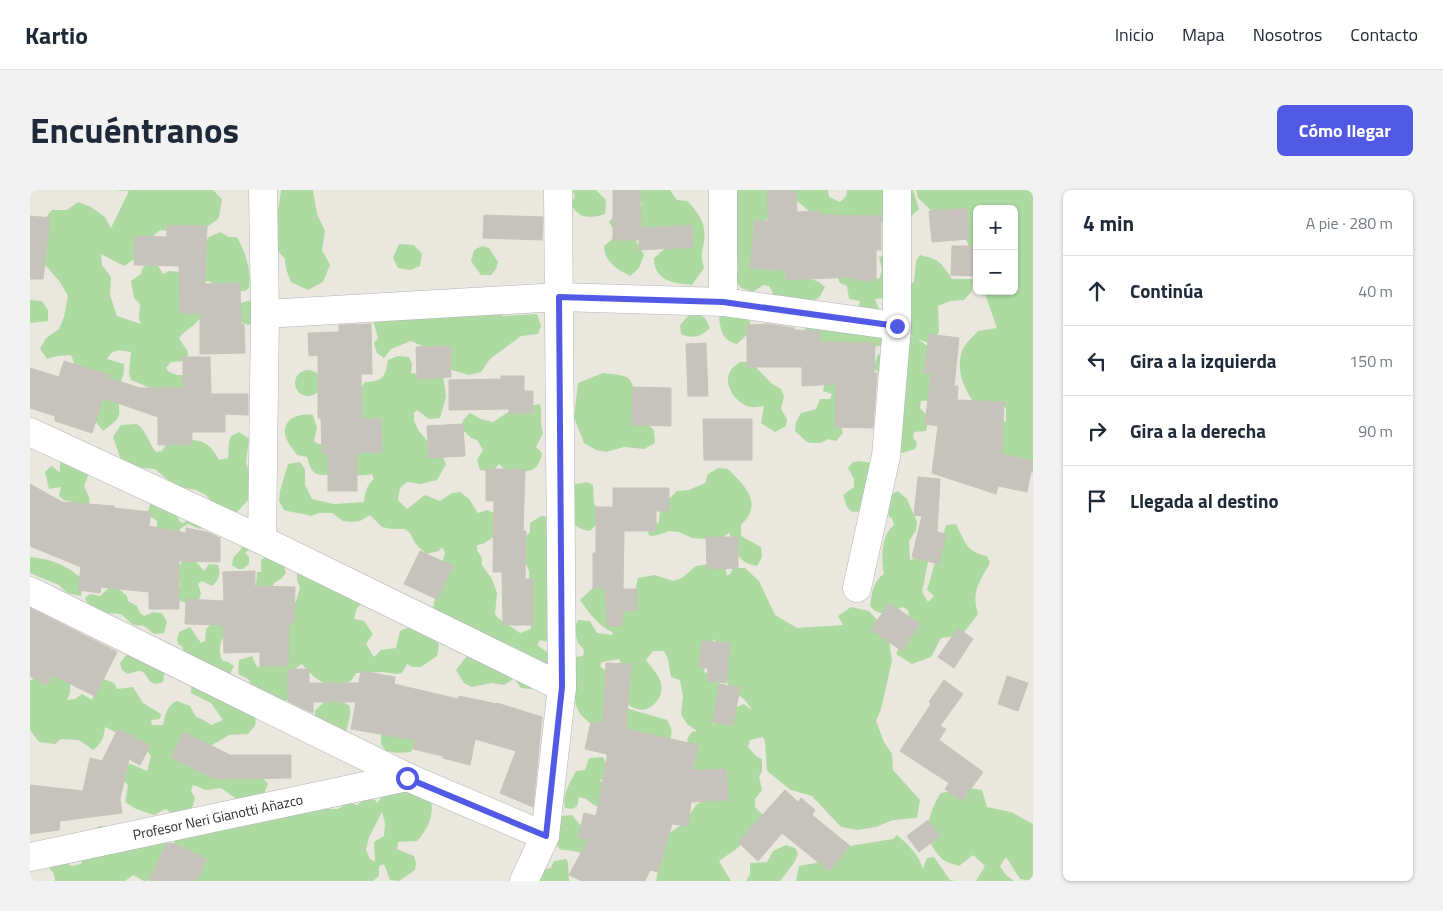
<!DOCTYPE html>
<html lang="es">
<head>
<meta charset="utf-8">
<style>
  :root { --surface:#fff; --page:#f2f2f3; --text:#1f2937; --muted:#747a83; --line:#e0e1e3; --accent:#5259e4 }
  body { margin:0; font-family:"Titillium Web",sans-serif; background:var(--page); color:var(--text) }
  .controls { position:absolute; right:15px; top:15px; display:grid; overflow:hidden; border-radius:8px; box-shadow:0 1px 4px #0004 }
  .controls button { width:45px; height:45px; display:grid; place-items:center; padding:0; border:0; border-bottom:1px solid var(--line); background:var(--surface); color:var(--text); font:25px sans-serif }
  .stop { position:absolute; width:15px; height:15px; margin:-11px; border:4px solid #5259e4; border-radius:50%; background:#fff }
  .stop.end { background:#5259e4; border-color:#fff; box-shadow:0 1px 5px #0008 }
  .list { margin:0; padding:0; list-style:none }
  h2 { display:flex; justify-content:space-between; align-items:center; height:65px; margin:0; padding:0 20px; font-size:21px }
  h2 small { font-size:16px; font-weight:400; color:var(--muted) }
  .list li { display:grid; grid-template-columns:32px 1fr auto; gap:15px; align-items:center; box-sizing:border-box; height:70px; padding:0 20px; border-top:1px solid var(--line) }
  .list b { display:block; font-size:19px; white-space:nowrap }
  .list em { font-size:16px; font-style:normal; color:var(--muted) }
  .icon { flex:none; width:28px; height:28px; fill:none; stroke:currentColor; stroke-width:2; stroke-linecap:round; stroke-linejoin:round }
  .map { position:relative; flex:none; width:1003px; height:691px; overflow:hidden; border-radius:8px }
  header { display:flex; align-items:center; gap:30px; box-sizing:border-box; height:70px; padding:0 25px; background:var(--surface); border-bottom:1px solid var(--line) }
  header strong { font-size:24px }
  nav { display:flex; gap:28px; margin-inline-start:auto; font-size:18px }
  .intro { display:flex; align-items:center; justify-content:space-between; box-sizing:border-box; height:120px; padding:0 30px }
  h1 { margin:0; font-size:35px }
  .button { padding:12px 22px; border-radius:8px; background:var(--accent); color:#fff; font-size:18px; font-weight:700 }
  main { display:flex; gap:30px; padding:0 30px }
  aside { flex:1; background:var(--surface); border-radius:8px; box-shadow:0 1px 4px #0004 }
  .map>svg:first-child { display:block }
</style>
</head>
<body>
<header>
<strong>Kartio</strong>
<nav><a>Inicio</a><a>Mapa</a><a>Nosotros</a><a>Contacto</a></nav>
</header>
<div class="intro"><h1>Encuéntranos</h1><a class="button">Cómo llegar</a></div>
<main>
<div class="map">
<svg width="1003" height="691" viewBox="0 0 1003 691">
  <rect width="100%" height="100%" fill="#eae7de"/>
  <g fill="#addaa1" fill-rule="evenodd">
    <path d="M82 0H183L192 9 189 27 187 30 166 44 130 40 114 54 111 65 94 76 71 64 72 75 81 87 80 105 87 126 111 134 109 129 110 114 104 108 101 91 111 84 112 79 117 74H127L133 84 139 81 150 82 179 47 190 42 199 47H207C215 61 222 82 219 98L215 101H201L178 91 156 94 165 120 172 125C165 137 157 138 149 148L158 162 157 171 141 172 136 178 139 182 147 185H156L158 194 150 204 123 199 101 190 99 183 101 162C91 160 82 158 77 169L94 174C95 187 90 190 89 201 86 225 98 223 73 241L59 223 51 191 41 165 27 166 17 169 10 159 16 148 29 139 34 127 38 106 30 92 17 77 11 73 6 39 22 20H37L48 12 61 17 75 27 81 38 99 1Z"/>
    <polygon points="251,0 283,0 287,24 295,41 292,60 300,75 293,92 278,100 261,92 256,79 255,69 247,60 244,28 249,16"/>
    <path d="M543 0H566L576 10 575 24C559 29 549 29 540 13L545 7Z"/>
    <path d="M607 0H640L647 10 657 11C668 22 677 34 674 51 672 65 670 63 674 78L662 95C643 93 624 91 624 68L639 55 604 47 614 65 609 78 600 86C587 79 575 73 574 56L587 45 579 32 591 18H606L612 15Z"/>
    <polygon points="680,0 740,0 743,26 727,35 752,77 789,92 795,97 789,108 770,116 745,107 739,96 733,95 723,102 711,98 706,91 708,75 705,63"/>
    <polygon points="760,0 798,0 799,7 810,12 816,6 817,0 883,0 889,19 877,30 854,32 786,27 760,5"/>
    <path d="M886 0H1003V283L989 277 956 280 965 238 976 231V218L970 213 948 218C935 202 924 179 933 159 936 152 944 146 948 141L967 138 954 101H984V19H947V66C935 57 934 39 932 25L910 29 888 8Z"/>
    <polygon points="369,54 384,55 392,64 390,76 380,80 368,78 363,68"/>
    <polygon points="452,56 459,58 468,72 466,79 461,85 451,85 441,71 444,60"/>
    <path d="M855 65 879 93 884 92 886 71 890 65C910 70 910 71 922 89H943L942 101 934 110 920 111 908 116 909 141 904 155 888 149 901 159 906 210 891 211 890 218 899 228 896 241 884 242 883 247 887 253 885 259 873 263 862 259 853 186 843 178 848 164 855 166 878 146 884 147 874 141 863 107 845 109 848 117 860 134 857 155 803 163 778 146 771 130 828 119 830 111 819 109 817 96 810 93 804 79 849 89 852 80 849 67Z"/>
    <polygon points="0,110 12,111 18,120 18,131 0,133"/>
    <polygon points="222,110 228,132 218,135 207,130 207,114"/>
    <polygon points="453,114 473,126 507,124 511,136 508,144 491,146 460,169 451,182 439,185 415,178 403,161 381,151 361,159 354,168 347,163 344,153 348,148 339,115"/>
    <path d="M698 119 719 129 722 140 707 154C692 150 691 141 689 128Z"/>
    <path d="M668 124 675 128 680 138C671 147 662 149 651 144L650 135 658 126Z"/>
    <path d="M368 166 379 167 382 174 381 183 398 186 413 185 416 207 410 228 399 229 387 220 384 223V231L389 241 402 257 411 263 416 274 407 290 391 294 377 292 370 298 368 310 377 319 395 305 410 311 422 303 430 302 439 309 448 323 457 320 466 324 468 344 453 354 447 355V360L452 368V375L462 389 467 403 465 424 468 428 490 443 501 439 499 381 493 367V350L500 342V333L511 326 520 327 519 362 517 373 521 381 526 454 510 450 507 455 517 462 521 469 513 498 500 499 491 498 486 491 485 463 406 426 403 418 415 362 412 357 409 361 396 364 385 353 380 343 375 339H362L352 337 340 325 330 331 320 332 313 331 302 323H289L281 326C272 323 263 323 254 320L249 311 250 301 258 274 270 272 275 279V295L282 309 304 314 334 312C335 302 337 295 344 289L342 284C334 286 293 286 287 284 280 281 279 273 277 267L267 265C263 259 256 252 255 244 253 228 270 223 283 225L287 238 284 251 288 254H299L321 213 335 192C353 191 355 188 358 170Z"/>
    <path d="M710 172H721L741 193 751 199 754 206 751 219 757 229 756 236 745 242 731 233 734 216C728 217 722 218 717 216 704 211 692 193 701 180 703 177 707 174 710 172Z"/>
    <circle cx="278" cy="193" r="13"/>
    <path d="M573 183C580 184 592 184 598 188 605 194 609 218 609 227L624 240 625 253 614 259 594 257 576 262 566 260 554 253 544 227 548 193Z"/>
    <polygon points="811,190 809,229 813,243 806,251 798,249 791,253 781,253 777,252 765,241 766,232 771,223 786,219 790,209 800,209 802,204 793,201 795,192"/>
    <path d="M510 214C513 224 509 234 513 243L506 257 512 263C508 284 498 281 479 283L469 274 462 282 450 280 447 270 453 260 447 250 441 248 431 238 433 230 440 223 451 229 463 232 483 219Z"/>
    <path d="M107 234C117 242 118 252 126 262L132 261 139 250C165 251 176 245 189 270L198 268 199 252 201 246 209 242 219 249 216 272 219 282 222 306 207 322 190 321 176 305 166 300 145 296 125 279 102 277 91 270 83 247 91 235Z"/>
    <polygon points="50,267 60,281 54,296 59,307 60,319 43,327 42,312 34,310 29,306 31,297 19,299 15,282 19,278 22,276 30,283 30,272"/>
    <polygon points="829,271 841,273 837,321 822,322 817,317 813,305 824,297 824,289 818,278 823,272"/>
    <path d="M688 278 698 279C715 296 734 313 711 335V346L731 357 732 367 727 376C704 372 708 359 699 343L689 350 662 348 649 342 639 341 628 345 621 346 618 344 619 338 629 332 630 318 647 301 659 300 675 293 678 284Z"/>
    <path d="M557 292 563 295 564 313 569 323 568 333 560 341C550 339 545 337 540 329L541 295Z"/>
    <path d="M868 301 877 309 887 332 886 341 879 351 880 370 892 365 898 372 892 402 898 412 904 406 897 400 916 335 926 334C935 352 936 362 957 366L960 373C949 393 941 401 948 424L932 445 911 448 901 467 882 474 866 464 880 433 878 420 872 417 857 425 845 421 840 416C842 403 843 391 854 384 851 370 851 344 864 335L862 328 859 327 857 313 858 306Z"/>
    <path d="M121 312C132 316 145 320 150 332L153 333 158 330 175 336 170 339 158 334 151 338 146 347 127 345V331L117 324Z"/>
    <polygon points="212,354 226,354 215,363 219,367 219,374 213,379 208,379 202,375 203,368 212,358"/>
    <polygon points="239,365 253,373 256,383 251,389 244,393 241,400 226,396 227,382 231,382 231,370"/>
    <path d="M0 367C22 369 37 375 53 390L51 406 37 403 29 395 0 383Z"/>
    <path d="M157 368H163L174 381 179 374 188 375C191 384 189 390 182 396L172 391 168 394 171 403 168 413 164 416 145 409 146 403 150 397C151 382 141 380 157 368Z"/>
    <path d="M680 374 695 377 697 386 701 383 703 378H715L729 391 745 425 767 438 813 435 808 426 821 417 839 421 858 442 862 471 851 519 846 531 854 552 862 564 863 580 890 610 887 628 863 630 846 637 828 640 811 637 782 606 761 600 737 581 735 552 733 547 720 550 718 557 726 566 732 569V582L729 586 732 600 725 609V617L734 626 709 657 689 671 701 691H626L635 646 564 615 556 609 549 607 547 616 543 619 535 618C532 604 540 593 546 581L555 580 559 568 573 567 579 579 576 588 570 590 579 600 636 645 653 634 666 615 679 607 661 594V564L657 549 662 542 667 541 657 534 651 524 653 506 650 490 641 487 638 469 634 461H623L616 470C621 477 630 486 631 494 634 508 620 523 607 519 603 518 599 515 596 513L595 482 589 469 572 472 570 476 579 484 577 499 574 502 589 516 637 530C643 540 643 544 638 555L567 540 550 524 546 516 544 503 546 490 539 478C540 470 544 466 553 466L554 460 548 453 544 439 548 430 560 431 567 443 583 445 582 442C568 435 559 423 550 410L567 394 603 411 608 388 625 385 643 391 652 388 666 376ZM684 449 690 459 693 482 700 500 714 509 723 521 714 514C701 518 692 526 683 536L688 526 694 501 683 485 674 482 677 469 676 459Z"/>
    <path d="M267 381 336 408 326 420 324 429 334 431 343 444 336 454 344 467 351 460 366 458 370 441C378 437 392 434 399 441 403 444 406 451 409 455L407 466 391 477H382L377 474 372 483 366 484 352 482 326 483 321 491C298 500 287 492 272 474L258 483 262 496 258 510 248 511 226 503 218 489 208 484 209 470 222 466 227 477 235 475 257 437 262 418 266 411 270 398 267 390Z"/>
    <path d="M83 394 97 406 98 411 107 416 110 423 114 426 123 422 132 423 137 432 134 443 124 444 114 436 103 435 91 424C75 423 64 426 55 408L60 404 70 406Z"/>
    <path d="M185 430H194L197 438C192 450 186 459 193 471L198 472 204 476 200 484 194 486 154 463 152 456 149 455 147 450 149 442 160 437 171 453 175 451 176 439Z"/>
    <path d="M98 463 135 479 133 492C115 498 121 484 110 481 106 481 101 483 98 484L92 480 90 473Z"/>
    <polygon points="446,463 464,479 476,476 483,479 482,490 474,495 461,493 442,497 434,493 426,480 436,467"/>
    <path d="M12 483 40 488V503L37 510 45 509 52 504 62 510 65 499 71 488 84 493 87 499 103 497 113 513 131 524 130 529 121 530 122 535H133C135 525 137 515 147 511L160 516 166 527 174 530 181 535 193 530 181 513 161 503 162 488 227 519 225 536 218 544 199 545 177 558 226 580 238 594 233 606 293 619H308L317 612 327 615 336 608 345 610 347 613 354 604 377 600 401 610C404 626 398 639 387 651L368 652 367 659 384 666 386 673 385 680 369 691 360 690 354 674 349 676V686L343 691H163L142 647 208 610 191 598 176 600 163 595 161 601 165 608 161 622 143 625 136 619 124 625 106 619 95 612 98 595 92 589 96 575 101 574 117 581 121 566 112 555 75 537C74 547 72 553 63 560L49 550 31 549 25 554 9 552 0 540V491ZM352 622 355 633 354 646 344 652 345 672 340 669 336 660 339 647Z"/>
    <polygon points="298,508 309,510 320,516 320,526 315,545 284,537 285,521"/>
    <polygon points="351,538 387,550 381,562 367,563 356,561 351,554"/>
    <path d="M938 598 952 600 957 617 981 622 1003 634V691L990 689 976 667 970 676 975 684 984 691H946L955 676 943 665 929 676C923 674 915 672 911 668 906 663 898 651 897 644 896 634 905 610 911 603Z"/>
    <path d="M542 625 556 642 564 648 556 665C552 664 547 661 543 661 531 659 531 663 525 651 530 642 528 636 532 626Z"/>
    <polygon points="70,636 135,645 137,657 122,690 114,691 103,685 95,691 25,691 24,684 20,679 23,668 42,676 51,674 60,641"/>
    <path d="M867 645C878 654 889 665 893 679L897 668 904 667 920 690 925 691H766L769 676 802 670 813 657 863 649Z"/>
    <polygon points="756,655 765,658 768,664 764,673 750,691 716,691 720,684 720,673 737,672 743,661"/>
    <polygon points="536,669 538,672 539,691 504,691 512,680 521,678 524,671"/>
  </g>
  <g fill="#c6c3bd" stroke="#c6c3b8">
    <polygon points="583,0 610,0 611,38 662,35 663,57 609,60 609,50 583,50"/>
    <polygon points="737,0 766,0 767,22 790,21 790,25 851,26 851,60 846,60 846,91 823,90 823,87 756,90 756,81 720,78 725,30 738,31"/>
    <polygon points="937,18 939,49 902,52 899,21"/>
    <polygon points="454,25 513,27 512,50 453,48"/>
    <polygon points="0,26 20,28 13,89 0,89"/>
    <polygon points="137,35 177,36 175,94 210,93 211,134 214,134 215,163 170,164 170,123 150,123 149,76 104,75 105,46 137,47"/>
    <polygon points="922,56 947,56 947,86 921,85"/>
    <polygon points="341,134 342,184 331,184 332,229 351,229 352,262 327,263 327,301 298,301 298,264 292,264 291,228 288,228 288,165 279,166 278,143 309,142 309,135"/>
    <polygon points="738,134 764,138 764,140 790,141 790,152 845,153 844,183 847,183 843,238 805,237 806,194 772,196 772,177 717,177 717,135"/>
    <polygon points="899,144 929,148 924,196 928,196 927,210 974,212 972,264 1003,271 997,302 968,296 966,304 902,283 908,236 895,234 901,184 894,184"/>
    <polygon points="676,153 678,206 658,206 656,154"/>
    <polygon points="420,156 421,187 387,189 386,157"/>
    <polygon points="153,167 180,167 181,204 218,204 218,225 195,224 195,242 162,242 162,254 128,255 128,227 73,208 62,243 25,231 25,226 0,218 0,178 29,187 34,171 80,185 79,188 110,198 153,198"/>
    <polygon points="471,186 494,186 494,201 503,201 503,223 479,223 479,219 419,220 419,190 471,189"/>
    <polygon points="603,197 641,198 641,236 602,235"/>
    <polygon points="673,229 722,229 722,270 674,270"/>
    <polygon points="433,234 435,266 399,268 397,236"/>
    <polygon points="456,279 495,279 493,341 496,341 495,389 503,389 503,435 473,435 472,382 463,382 464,311 456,311"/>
    <polygon points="888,287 910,289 907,342 916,344 909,374 882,367 892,326 884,325"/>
    <polygon points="0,294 32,312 84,316 84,318 121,322 119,336 156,343 156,338 177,342 190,348 190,372 149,371 149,419 119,419 119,402 71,397 70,403 48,400 51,377 0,356"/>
    <polygon points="583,298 639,298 639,321 626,321 626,341 594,341 593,399 607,399 607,421 593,421 592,436 577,436 575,398 563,398 563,363 566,363 566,317 583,317"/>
    <polygon points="676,347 708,347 708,378 677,379"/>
    <polygon points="390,361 423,376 407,409 374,394"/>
    <polygon points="225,381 225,396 265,397 264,433 259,433 258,476 230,476 230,462 194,463 193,435 155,434 156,409 194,411 193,382"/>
    <polygon points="859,413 890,434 872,461 841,440"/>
    <polygon points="0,418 87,462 65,506 22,485 17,495 0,486"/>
    <polygon points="928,438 943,449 924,478 908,467"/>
    <polygon points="672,451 700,453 696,493 677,491 678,478 669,477"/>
    <polygon points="576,473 601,474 596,539 668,555 663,580 696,579 698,610 661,612 658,636 642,634 628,682 620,680 615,691 552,691 539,685 558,650 548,648 554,623 566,626 577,569 577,564 555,559 561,532 573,534"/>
    <polygon points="258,479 279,479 279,493 329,493 331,481 365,487 364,494 428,509 429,506 467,514 467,513 512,527 503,617 470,603 486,561 445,549 440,575 413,568 413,566 383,559 385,550 321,539 326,512 283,512 283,523 258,511"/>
    <polygon points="977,486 998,493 988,521 968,514"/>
    <polygon points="914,490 933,504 910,536 916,539 909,550 953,582 932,611 915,599 919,593 870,561 901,514 899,512"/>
    <polygon points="689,494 710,498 703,535 683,532"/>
    <polygon points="88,539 120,556 110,575 99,569 90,609 92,623 30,631 29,640 0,644 0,595 53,601 60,568 72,571"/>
    <polygon points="154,542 200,565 261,565 261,588 185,589 141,567"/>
    <polygon points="755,600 768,612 771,608 785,620 782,625 820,656 799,681 752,643 728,671 708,652"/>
    <polygon points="898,630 910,646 889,662 877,646"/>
    <polygon points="143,653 177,669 167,691 119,691 136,654"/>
  </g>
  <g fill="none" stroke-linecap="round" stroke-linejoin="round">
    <defs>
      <g id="minor">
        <polyline points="693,112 693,0"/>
        <polyline points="235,124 529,107 693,112 867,136"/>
        <polyline points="0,242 232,350 532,497"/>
        <polyline points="232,350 235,124 233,0"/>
        <polyline points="827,398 856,266 867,136 867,0"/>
        <polyline points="0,401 377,587 515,646"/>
        <path id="s1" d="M0 667 377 587"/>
        <polyline points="494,691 515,646 532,497 528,0"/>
      </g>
    </defs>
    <use href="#minor" stroke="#b2b2bc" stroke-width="29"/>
    <use href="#minor" stroke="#fff" stroke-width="28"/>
  </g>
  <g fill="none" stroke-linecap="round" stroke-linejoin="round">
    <polyline stroke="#5259e4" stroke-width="6" points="377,588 516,646 532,497 529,107 693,112 867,136"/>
  </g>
  <g text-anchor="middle" stroke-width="4" stroke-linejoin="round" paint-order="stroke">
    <g font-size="14" fill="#2a2a2a" stroke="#fff">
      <text dy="5" stroke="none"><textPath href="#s1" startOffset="192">Profesor Neri Gianotti Añazco</textPath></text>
    </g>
  </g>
</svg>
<div class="controls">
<button>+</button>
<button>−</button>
</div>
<div class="stop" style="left:377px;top:588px"></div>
<div class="stop end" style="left:867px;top:136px"></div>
</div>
<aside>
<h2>4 min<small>A pie · 280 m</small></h2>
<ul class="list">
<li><svg class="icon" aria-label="ahead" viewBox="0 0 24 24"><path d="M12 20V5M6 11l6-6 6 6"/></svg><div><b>Continúa</b></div><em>40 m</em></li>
<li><svg class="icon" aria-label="left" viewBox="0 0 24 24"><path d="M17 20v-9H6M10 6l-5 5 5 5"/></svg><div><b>Gira a la izquierda</b></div><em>150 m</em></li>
<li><svg class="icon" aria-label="right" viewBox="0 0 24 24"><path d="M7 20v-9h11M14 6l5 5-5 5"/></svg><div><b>Gira a la derecha</b></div><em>90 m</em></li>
<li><svg class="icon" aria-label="arrive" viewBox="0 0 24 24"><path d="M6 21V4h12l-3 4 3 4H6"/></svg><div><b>Llegada al destino</b></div></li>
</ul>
</aside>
</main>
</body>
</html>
